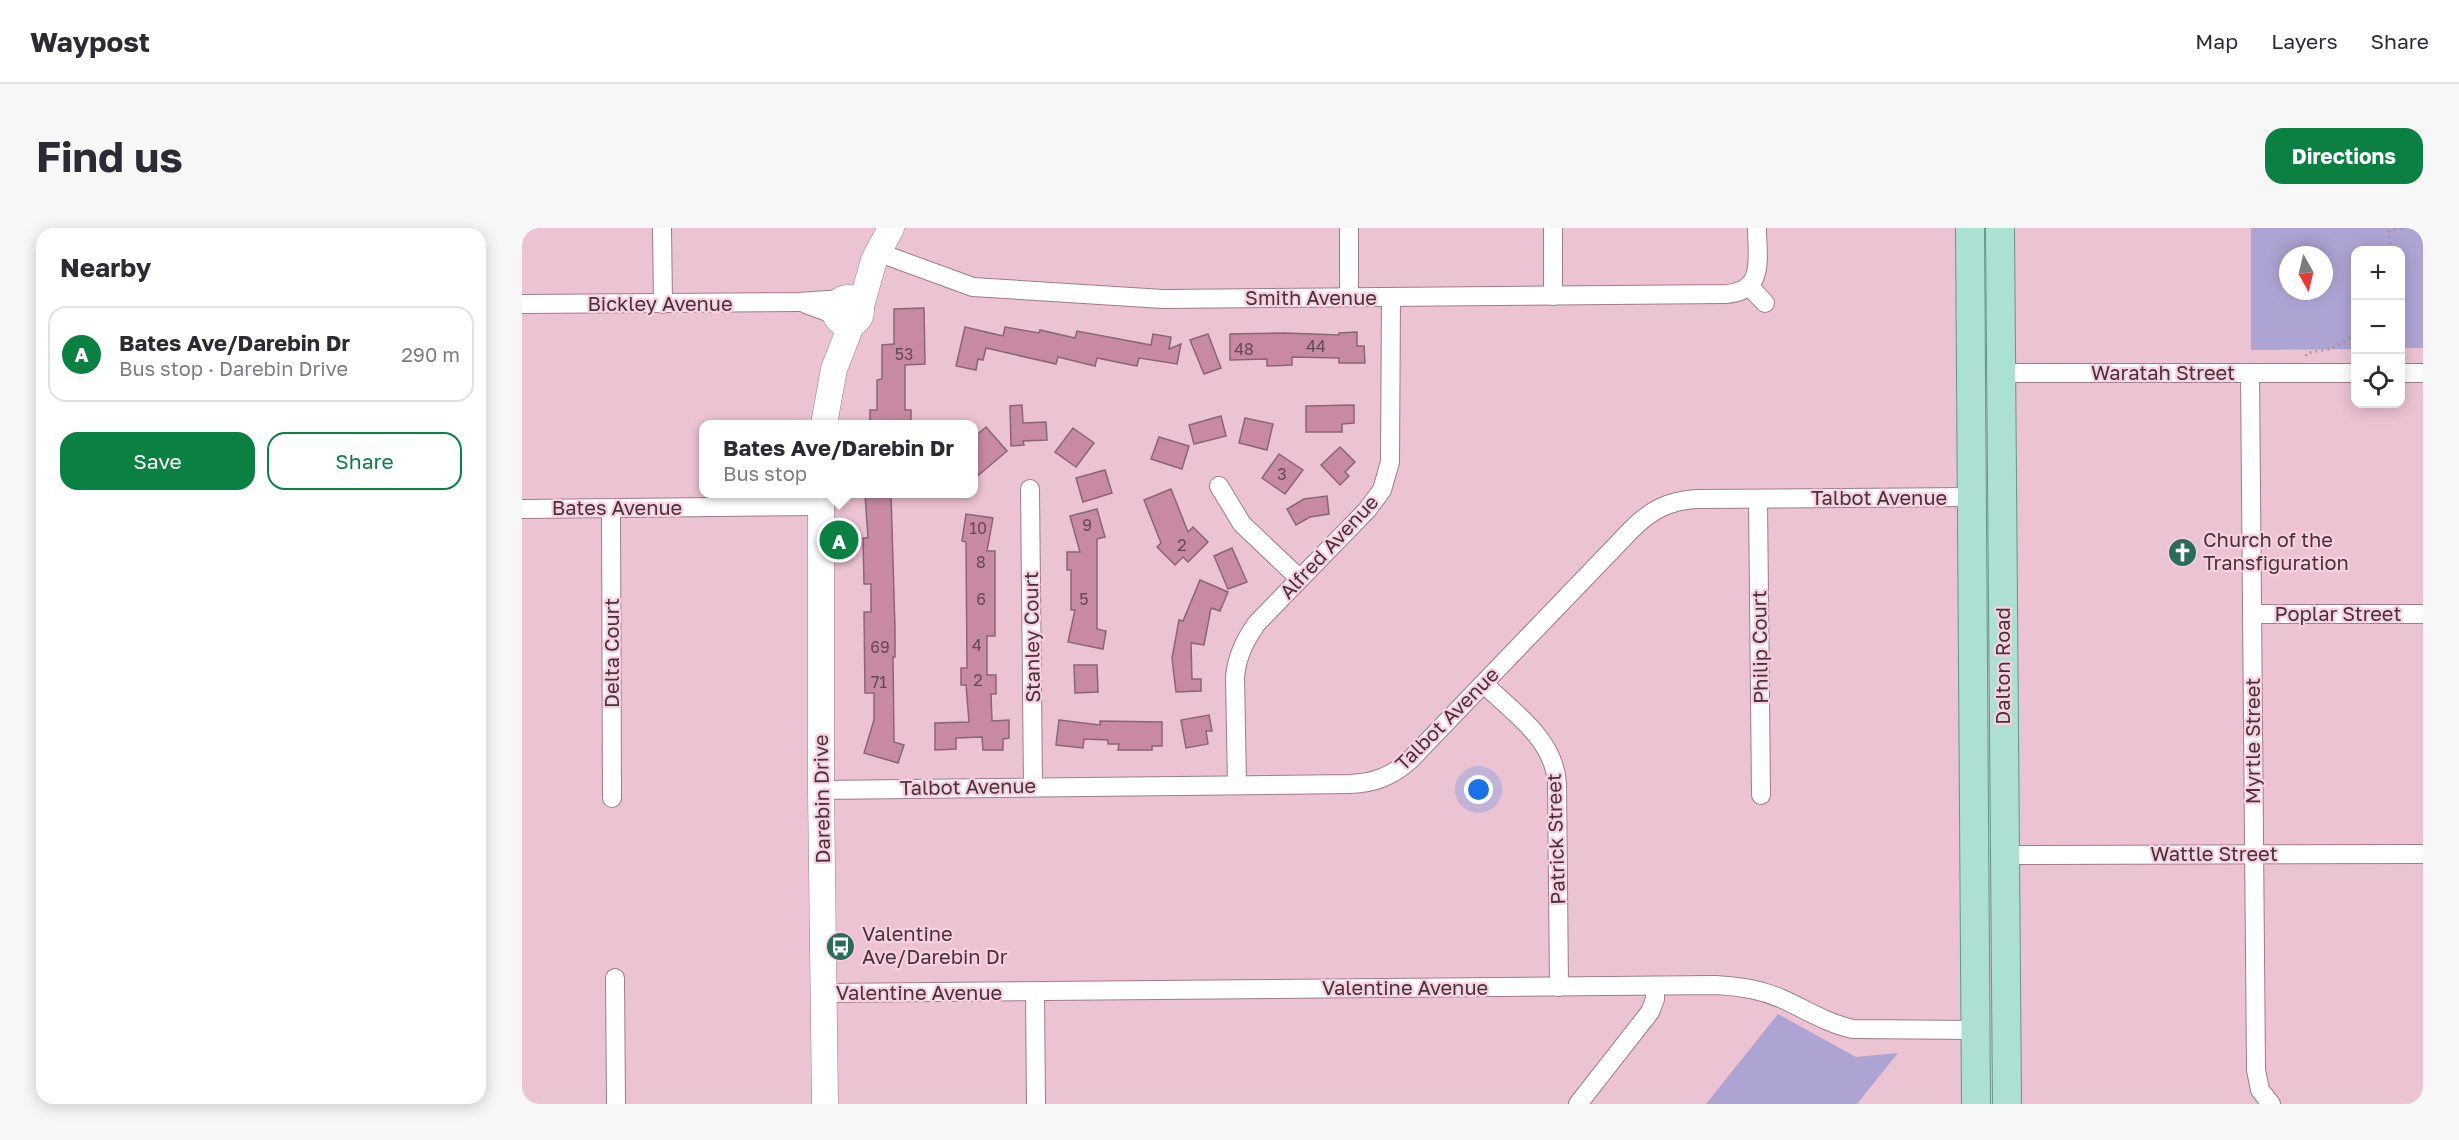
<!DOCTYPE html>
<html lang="en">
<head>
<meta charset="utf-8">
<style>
  :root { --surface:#fff; --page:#f7f7f7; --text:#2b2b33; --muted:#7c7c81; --line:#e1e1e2; --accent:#0b8043 }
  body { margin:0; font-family:"Golos Text",sans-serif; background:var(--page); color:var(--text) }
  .controls { position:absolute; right:18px; top:18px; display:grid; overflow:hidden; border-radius:12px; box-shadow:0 3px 15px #0003 }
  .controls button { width:54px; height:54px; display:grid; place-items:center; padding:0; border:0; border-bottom:2px solid var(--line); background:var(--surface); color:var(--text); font:30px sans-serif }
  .compass { position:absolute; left:1757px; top:18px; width:54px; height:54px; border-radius:50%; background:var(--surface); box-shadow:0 3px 15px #0003; rotate:172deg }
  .you { position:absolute; left:957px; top:562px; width:21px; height:21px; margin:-15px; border:4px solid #fff; border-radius:50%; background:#1a73e8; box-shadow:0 0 0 9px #1a73e833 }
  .badge { display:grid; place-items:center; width:39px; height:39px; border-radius:50%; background:var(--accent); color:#fff; font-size:20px; font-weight:700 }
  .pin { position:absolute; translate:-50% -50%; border:3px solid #fff; box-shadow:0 2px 6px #0006 }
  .popup { position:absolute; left:177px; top:192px; width:279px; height:78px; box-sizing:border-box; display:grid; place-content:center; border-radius:12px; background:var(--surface); filter:drop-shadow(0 2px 4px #0005); font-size:20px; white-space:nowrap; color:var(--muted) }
  .popup b { font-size:22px; color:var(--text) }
  .popup::after { content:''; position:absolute; left:50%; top:100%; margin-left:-12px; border:12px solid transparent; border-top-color:var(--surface) }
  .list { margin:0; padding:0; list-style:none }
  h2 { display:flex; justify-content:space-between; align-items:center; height:78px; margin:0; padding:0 24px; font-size:26px }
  h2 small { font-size:20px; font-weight:400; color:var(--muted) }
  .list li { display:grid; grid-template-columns:39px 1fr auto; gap:18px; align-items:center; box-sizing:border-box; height:96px; margin:0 12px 12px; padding:0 12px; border:2px solid var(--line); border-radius:18px }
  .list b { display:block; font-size:22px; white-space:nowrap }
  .list p { margin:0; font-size:20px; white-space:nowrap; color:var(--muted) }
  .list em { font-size:20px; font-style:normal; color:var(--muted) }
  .actions { display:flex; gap:12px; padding:18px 24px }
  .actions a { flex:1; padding:14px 0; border:2px solid var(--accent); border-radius:18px; text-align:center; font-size:21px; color:var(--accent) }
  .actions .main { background:var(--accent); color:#fff }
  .icon { flex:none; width:33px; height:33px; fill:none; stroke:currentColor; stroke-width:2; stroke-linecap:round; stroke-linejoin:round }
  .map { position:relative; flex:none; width:1901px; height:876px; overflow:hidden; border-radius:18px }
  header { display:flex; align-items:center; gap:36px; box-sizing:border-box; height:84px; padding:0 30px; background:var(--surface); border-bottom:2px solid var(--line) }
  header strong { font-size:28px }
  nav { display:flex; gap:33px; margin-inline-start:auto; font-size:21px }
  .intro { display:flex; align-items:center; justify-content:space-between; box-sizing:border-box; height:144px; padding:0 36px }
  h1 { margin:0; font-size:42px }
  .button { padding:15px 27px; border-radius:18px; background:var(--accent); color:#fff; font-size:21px; font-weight:700 }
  main { display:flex; gap:36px; padding:0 36px }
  aside { flex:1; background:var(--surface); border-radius:18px; box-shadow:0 3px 15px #0003 }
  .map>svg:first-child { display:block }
</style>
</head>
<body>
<header>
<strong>Waypost</strong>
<nav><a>Map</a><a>Layers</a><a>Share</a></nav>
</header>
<div class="intro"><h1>Find us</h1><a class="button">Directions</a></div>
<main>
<aside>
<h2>Nearby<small></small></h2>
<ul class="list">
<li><span class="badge">A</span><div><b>Bates Ave/Darebin Dr</b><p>Bus stop · Darebin Drive</p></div><em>290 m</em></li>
</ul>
<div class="actions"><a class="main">Save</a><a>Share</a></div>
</aside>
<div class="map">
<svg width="1901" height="876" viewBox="0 0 1901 876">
  <rect width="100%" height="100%" fill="#ecc3d3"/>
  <g fill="#aea4d4" fill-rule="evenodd">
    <path d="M1729 0H1901V120H1879L1878 22H1834L1833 121 1729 122ZM1766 27H1802V63H1766Z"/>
    <polygon points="1256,786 1334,829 1376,825 1335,876 1184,876"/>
  </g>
  <g fill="#c88aa3" stroke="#8a6674" stroke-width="1.5">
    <polygon points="402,80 403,136 383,137 383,182 389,182 389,196 348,196 348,182 355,182 355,152 360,151 360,117 372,116 372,81"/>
    <polygon points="443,99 481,108 483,99 517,105 518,102 553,110 555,103 629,117 631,106 649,109 647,121 659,116 655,136 617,130 615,138 575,130 573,138 536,129 534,136 464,120 461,132 456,131 454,142 434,138"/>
    <polygon points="835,104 835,118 842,118 843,135 817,135 817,130 770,129 770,137 745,138 745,131 708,132 708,106 763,105 817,107 817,105"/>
    <polygon points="686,106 699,140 682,146 668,112"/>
    <polygon points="500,177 501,195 524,194 525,212 501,213 502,217 489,218 488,178"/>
    <polygon points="832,177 832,195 820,196 820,204 784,204 784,178"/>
    <polygon points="699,188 704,208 672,216 667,197"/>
    <polygon points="723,190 751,196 745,222 717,215"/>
    <polygon points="464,199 485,223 452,251 452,209"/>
    <polygon points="551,200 572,215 554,239 533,224"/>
    <polygon points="637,209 667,218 660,241 629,231"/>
    <polygon points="818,219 833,234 823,244 827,248 818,257 799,237"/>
    <polygon points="757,226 781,242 763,266 740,250"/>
    <polygon points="583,242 590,265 561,274 554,250"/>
    <polygon points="649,261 666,304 671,299 686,314 666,334 661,329 653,337 635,319 639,315 622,272"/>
    <polygon points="343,266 369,266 373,401 373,429 371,429 372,514 382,517 376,535 342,525 352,492 352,465 343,465 342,384 349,384 349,356 342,356 341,310 346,310"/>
    <polygon points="805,268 807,286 788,289 774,297 765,281 782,271"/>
    <polygon points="575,281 583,309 575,311 575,401 584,403 581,421 546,414 553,382 549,382 549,342 545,342 545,324 558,324 548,288"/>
    <polygon points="444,286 471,290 465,323 473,323 473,408 465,408 465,447 474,447 474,466 469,466 470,493 487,492 487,510 481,511 481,522 461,522 460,509 434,510 434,521 413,522 413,495 447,494 444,457 439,457 439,440 445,440 444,314 440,313"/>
    <polygon points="710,320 725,354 706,361 692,328"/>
    <polygon points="678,352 706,364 698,383 689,380 682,417 669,415 670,451 679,451 679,463 654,464 650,430 657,392 661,393"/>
    <polygon points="552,437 575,437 576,464 553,465"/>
    <polygon points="687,487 690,503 684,503 686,516 664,520 659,492"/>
    <polygon points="537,492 578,497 578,493 640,494 640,518 630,518 630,522 596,522 597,516 586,516 586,512 562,511 561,520 534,517"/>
  </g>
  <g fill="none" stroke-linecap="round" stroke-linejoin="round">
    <defs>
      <g id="street">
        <polyline points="140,0 141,76"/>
        <polyline points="827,0 827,69"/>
        <polyline points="1031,0 1031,68"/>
        <path d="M355 24 451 59 641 71 1204 66C1244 63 1235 30 1235 0"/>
        <polyline points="1228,59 1243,75"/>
        <polyline points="0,76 277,74 320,71"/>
        <polyline points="284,76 314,87"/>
        <polyline points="1479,145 1834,145"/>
        <polyline points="1878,145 1901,145"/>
        <polyline points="1728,146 1734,842 1738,862 1749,876"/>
        <polyline points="697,258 720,296 778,351"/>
        <polyline points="508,261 511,558"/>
        <polyline points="1236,271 1239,567"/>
        <polyline points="0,281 299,278"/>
        <polyline points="89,281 90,570"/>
        <polyline points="1730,386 1901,386"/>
        <path d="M962 456C991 484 1032 511 1035 555L1037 759"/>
        <path d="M715 556 713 449C715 428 723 412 735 395L845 282 860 262 868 234 869 69"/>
        <path d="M299 562 828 556C853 555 870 548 888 532L1110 301C1129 282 1146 273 1174 271L1450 269"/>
        <polyline points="1483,627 1901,626"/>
        <polyline points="93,750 94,876"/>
        <polyline points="513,764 514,876"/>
        <path d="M303 765 1194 757C1216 758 1237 761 1258 770 1283 781 1304 795 1331 801L1454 802"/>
        <polyline points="1056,876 1128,784 1133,771 1133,759"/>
      </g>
      <g id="secondary">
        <circle cx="326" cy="83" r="13"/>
        <polyline points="339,78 352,32 369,0"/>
        <polyline points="302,196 312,141 330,95"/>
        <polyline points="299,266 299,562 303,876"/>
      </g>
      <g id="primary">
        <polyline points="1448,0 1454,876"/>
        <polyline points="1478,0 1485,876"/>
      </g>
    </defs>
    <use href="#street" stroke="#a17b89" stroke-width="20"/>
    <use href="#secondary" stroke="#a17b89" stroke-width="27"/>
    <use href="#primary" stroke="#639789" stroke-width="30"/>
    <g stroke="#ac8c98" stroke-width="3" stroke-dasharray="1.5 4.5" stroke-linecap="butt">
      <polyline points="1868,22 1867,3 1880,0"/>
      <polyline points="1834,97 1834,128"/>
      <polyline points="1784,128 1785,125 1811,120 1833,107"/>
    </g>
    <use href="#street" stroke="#fff" stroke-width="18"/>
    <use href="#secondary" stroke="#fff" stroke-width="26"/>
    <use href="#primary" stroke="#abe0d2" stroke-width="28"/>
  </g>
  <defs>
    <symbol id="church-disc" viewBox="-11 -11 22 22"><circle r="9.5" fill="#2a6c5b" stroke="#fad0e0"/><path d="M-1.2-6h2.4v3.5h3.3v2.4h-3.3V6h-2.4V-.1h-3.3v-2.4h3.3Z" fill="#fff"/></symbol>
    <symbol id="bus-disc" viewBox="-11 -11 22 22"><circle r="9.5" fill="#2a6c5b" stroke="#fad0e0"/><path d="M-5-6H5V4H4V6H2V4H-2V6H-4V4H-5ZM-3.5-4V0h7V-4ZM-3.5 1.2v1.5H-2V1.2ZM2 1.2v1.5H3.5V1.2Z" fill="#fff"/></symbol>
  </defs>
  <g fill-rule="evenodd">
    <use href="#church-disc" x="1644" y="308" width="33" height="33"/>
    <use href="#bus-disc" x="302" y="702" width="33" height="33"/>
  </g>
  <g text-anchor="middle" stroke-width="4.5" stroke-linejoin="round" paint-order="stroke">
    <g font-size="16" fill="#654a54">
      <text x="794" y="124">44</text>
      <text x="722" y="127">48</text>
      <text x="382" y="132">53</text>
      <text x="760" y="252">3</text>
      <text x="565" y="303">9</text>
      <text x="456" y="306">10</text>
      <text x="660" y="323">2</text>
      <text x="459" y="340">8</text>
      <text x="459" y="377">6</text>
      <text x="562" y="377">5</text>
      <text x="455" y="423">4</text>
      <text x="358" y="425">69</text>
      <text x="456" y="458">2</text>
      <text x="357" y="460">71</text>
    </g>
    <g font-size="20" fill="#44343a" stroke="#fad0e0">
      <text x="789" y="77">Smith Avenue</text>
      <text x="138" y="83">Bickley Avenue</text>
      <text x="1641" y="152">Waratah Street</text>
      <text x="1357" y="277">Talbot Avenue</text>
      <text x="95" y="287">Bates Avenue</text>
      <text transform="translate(807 319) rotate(-47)" y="7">Alfred Avenue</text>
      <text x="1816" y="393">Poplar Street</text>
      <text transform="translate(510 409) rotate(-91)" y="7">Stanley Court</text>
      <text transform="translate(1238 419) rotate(-91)" y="7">Philip Court</text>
      <text transform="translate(90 425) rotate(-90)" y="7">Delta Court</text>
      <text transform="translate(1481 438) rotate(-90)" y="7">Dalton Road</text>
      <text transform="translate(925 491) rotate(-45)" y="7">Talbot Avenue</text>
      <text transform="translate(1731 513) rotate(-90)" y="7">Myrtle Street</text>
      <text transform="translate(446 559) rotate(-1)" y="7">Talbot Avenue</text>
      <text transform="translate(300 571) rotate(-91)" y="7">Darebin Drive</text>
      <text transform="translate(1034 611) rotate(-92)" y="7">Patrick Street</text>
      <text x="1692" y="633">Wattle Street</text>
      <text x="883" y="767">Valentine Avenue</text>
      <text x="397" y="772">Valentine Avenue</text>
    </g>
    <g font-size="20" fill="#44343a" stroke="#fad0e0" text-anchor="start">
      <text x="1681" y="319">Church of the<tspan x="1681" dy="23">Transfiguration</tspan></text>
      <text x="340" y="713">Valentine<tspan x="340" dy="23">Ave/Darebin Dr</tspan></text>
    </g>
  </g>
</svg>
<div class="controls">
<button>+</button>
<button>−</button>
<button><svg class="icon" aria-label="locate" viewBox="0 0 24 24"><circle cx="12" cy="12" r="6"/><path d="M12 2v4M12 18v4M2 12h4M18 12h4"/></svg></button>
</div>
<svg class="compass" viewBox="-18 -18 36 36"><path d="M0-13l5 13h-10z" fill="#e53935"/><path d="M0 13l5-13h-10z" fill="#7c7c81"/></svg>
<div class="you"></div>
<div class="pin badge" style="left:317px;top:312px">A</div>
<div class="popup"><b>Bates Ave/Darebin Dr</b>Bus stop</div>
</div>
</main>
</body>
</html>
